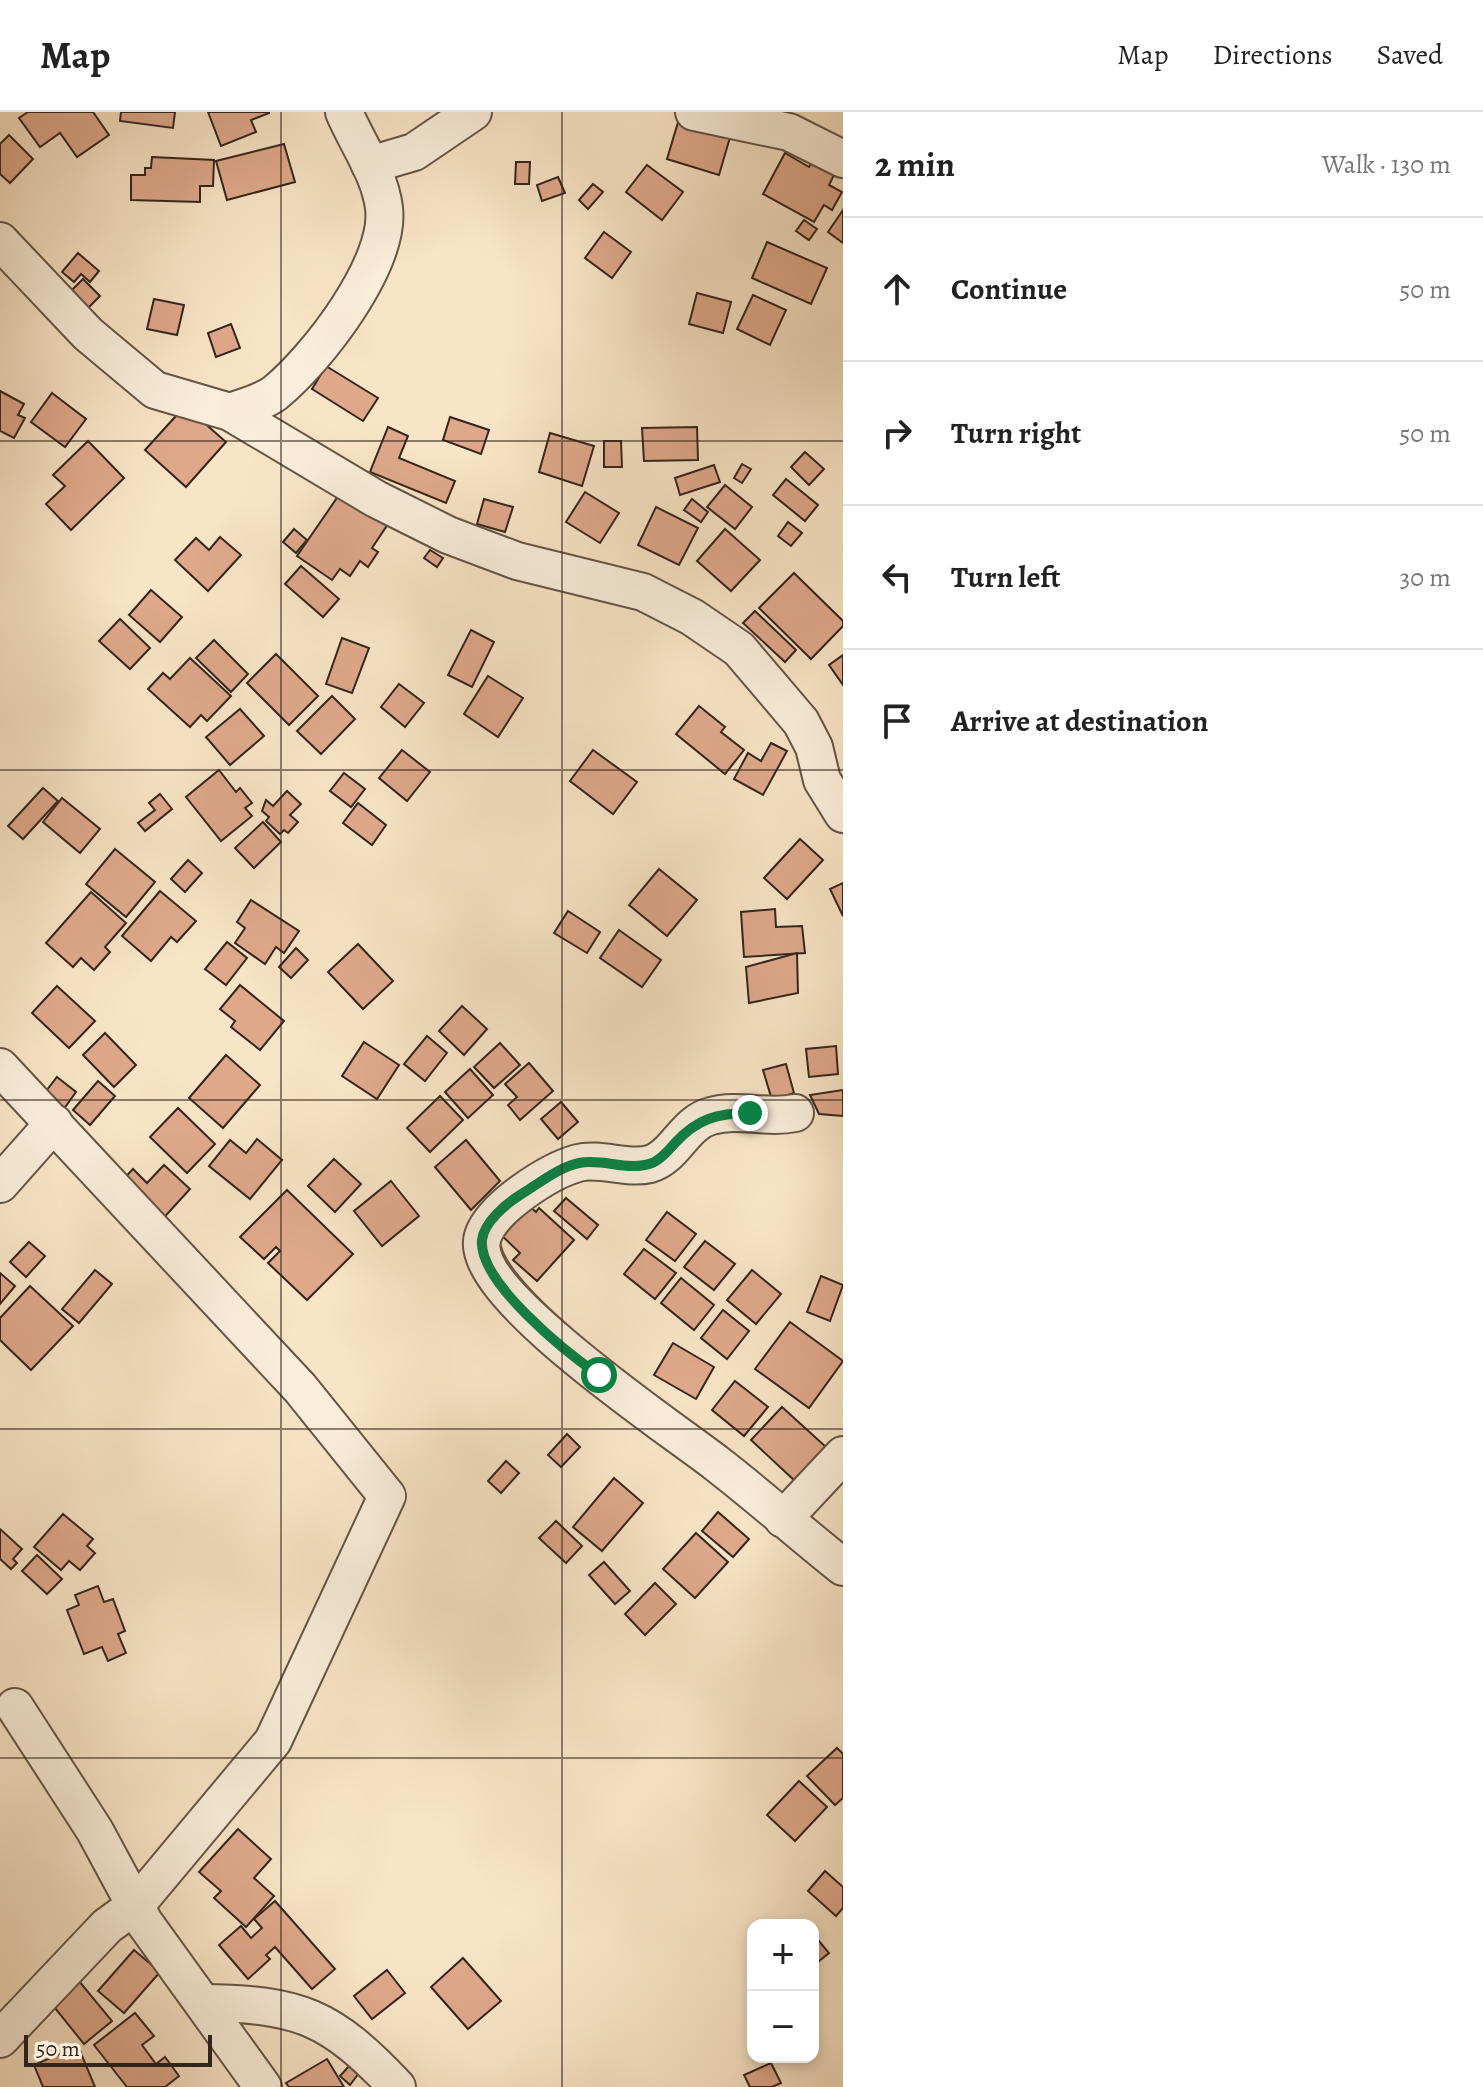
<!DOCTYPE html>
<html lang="en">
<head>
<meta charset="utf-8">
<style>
  :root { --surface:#fff; --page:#f2f2f2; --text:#222; --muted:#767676; --line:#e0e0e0 }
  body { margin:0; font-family:Alegreya,serif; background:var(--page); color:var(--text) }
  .controls { position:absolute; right:24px; bottom:24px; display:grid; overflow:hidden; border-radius:16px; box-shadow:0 4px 12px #0003 }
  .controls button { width:72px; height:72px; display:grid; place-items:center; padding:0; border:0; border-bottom:2px solid var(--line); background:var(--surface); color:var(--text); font:40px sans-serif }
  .scale { position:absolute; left:24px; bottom:20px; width:188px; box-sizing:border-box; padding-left:8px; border:4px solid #33251c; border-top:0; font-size:22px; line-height:28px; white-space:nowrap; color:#33251c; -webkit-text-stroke:6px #faedda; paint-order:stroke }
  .stop { position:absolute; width:24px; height:24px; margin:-18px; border:6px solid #0b8043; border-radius:50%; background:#fff }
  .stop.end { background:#0b8043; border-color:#fff; box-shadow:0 2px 8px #0008 }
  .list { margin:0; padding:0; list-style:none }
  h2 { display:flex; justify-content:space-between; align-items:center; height:104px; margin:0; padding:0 32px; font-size:34px }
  h2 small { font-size:26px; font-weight:400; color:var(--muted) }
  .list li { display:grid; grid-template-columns:52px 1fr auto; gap:24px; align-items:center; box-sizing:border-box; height:144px; padding:0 32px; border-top:2px solid var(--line) }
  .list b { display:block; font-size:30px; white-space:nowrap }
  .list em { font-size:26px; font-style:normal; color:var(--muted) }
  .icon { flex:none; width:44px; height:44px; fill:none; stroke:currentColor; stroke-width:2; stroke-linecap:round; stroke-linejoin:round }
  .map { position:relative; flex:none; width:843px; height:1975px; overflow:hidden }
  header { display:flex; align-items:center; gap:48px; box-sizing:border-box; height:112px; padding:0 40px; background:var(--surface); border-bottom:2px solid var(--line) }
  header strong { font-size:38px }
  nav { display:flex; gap:44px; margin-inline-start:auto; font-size:28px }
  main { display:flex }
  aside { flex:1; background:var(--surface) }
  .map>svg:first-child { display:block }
</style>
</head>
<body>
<header>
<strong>Map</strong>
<nav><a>Map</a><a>Directions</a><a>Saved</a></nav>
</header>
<main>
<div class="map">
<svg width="843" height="1975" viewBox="0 0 843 1975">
  <rect width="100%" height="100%" fill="#f8e4c6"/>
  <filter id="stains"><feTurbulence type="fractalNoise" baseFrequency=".0025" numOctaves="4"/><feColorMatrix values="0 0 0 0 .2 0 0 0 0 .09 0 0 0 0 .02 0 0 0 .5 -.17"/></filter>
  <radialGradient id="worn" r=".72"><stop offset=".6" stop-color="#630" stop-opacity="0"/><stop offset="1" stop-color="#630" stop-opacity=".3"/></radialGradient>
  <g fill="#dfa88b" stroke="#33251c" stroke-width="2">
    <polygon points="28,0 93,0 109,23 77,45 60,21 40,35 19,6"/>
    <polygon points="121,0 175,0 173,16 120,9"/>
    <polygon points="208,0 269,0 269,1 251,8 256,20 221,34"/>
    <polygon points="679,7 731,22 719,63 667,47"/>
    <polygon points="9,23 33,47 10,71 0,62 0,32"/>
    <polygon points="284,32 295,70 227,88 216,49"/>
    <polygon points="785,41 809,55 815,45 837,57 829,73 842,80 832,98 824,93 814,110 763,82"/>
    <polygon points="152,45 214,48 213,74 200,74 200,90 131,88 131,63 145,63 145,56 151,56"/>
    <polygon points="516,50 530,50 529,72 515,72"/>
    <polygon points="647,53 683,80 662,108 626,80"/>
    <polygon points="558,65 565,81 542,89 537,73"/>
    <polygon points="593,72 603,80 588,97 579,88"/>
    <polygon points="843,98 843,131 828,120"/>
    <polygon points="804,108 817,117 809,128 796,119"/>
    <polygon points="604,120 631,140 612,166 585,146"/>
    <polygon points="767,130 827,156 811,192 752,166"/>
    <polygon points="78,141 99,159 90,170 81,162 74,170 62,160"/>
    <polygon points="83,167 100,184 88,196 71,179"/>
    <polygon points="697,181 731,190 723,221 689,212"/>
    <polygon points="753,183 786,198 770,233 737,217"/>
    <polygon points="154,187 184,193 177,223 147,217"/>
    <polygon points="231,212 240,236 216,245 208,221"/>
    <polygon points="326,254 378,286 363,309 312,277"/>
    <polygon points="0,279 24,292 18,303 25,306 14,326 0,319"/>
    <polygon points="52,281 86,307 65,335 31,310"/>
    <polygon points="185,294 226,330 186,375 145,338"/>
    <polygon points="450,305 489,318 481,342 443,328"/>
    <polygon points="388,315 408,324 399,346 455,369 446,391 370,360"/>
    <polygon points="697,315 698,348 644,349 642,316"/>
    <polygon points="550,321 594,334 582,374 539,360"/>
    <polygon points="88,329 124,366 71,418 46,392 65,374 53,363"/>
    <polygon points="604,329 621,329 622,355 604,355"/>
    <polygon points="805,340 824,357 809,373 791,355"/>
    <polygon points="742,352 751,357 742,371 734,366"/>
    <polygon points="714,353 720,370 680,383 675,366"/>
    <polygon points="786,367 818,393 805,409 773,383"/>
    <polygon points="725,373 752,395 735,417 707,395"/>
    <polygon points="341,380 388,412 372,436 378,440 368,455 360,449 350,464 340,457 332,468 297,444"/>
    <polygon points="585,380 619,401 600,431 566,410"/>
    <polygon points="484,387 513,395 505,420 477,412"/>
    <polygon points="692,387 708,400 701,410 684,398"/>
    <polygon points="656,395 698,416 679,453 638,433"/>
    <polygon points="788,410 802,421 791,434 778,424"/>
    <polygon points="294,417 307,428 296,441 283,430"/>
    <polygon points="725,417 760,448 731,479 697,449"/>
    <polygon points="220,425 241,443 208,479 175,448 196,426 209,438"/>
    <polygon points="430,438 443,446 437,455 424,446"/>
    <polygon points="301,454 339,487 323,505 285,472"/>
    <polygon points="794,461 843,509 843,514 811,547 759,496"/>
    <polygon points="151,478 182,505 160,530 129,503"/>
    <polygon points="755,499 796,538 785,550 743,511"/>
    <polygon points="120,507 150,536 130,557 99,529"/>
    <polygon points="471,518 494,530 472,575 448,563"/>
    <polygon points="342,526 369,536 352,581 326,572"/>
    <polygon points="214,528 248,562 231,580 196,546"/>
    <polygon points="276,542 318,584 289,613 247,571"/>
    <polygon points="843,543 843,573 829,553"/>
    <polygon points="190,546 231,584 207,609 201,603 190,615 148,577 163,561 170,567"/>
    <polygon points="488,564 523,586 498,625 464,602"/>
    <polygon points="399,572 424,591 405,615 381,595"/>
    <polygon points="332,584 355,607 321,642 297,619"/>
    <polygon points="699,594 725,615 721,620 744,638 725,662 676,622"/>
    <polygon points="240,597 264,624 230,653 206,625"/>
    <polygon points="771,631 787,639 763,683 734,667 748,641 761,649"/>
    <polygon points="402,638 430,660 407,689 379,666"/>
    <polygon points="593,638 637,670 613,702 570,669"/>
    <polygon points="219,658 236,680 240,676 252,691 245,696 252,704 221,729 186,685"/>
    <polygon points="344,661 365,677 351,695 330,679"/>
    <polygon points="43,676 58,689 23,727 8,714"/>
    <polygon points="287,679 301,692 290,703 298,710 288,721 284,718 280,722 266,709 269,705 262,699 266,688 273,694"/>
    <polygon points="160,682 172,697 145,719 138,711 155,698 149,691"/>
    <polygon points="62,686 100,717 80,741 43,710"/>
    <polygon points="358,691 386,713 372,733 343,711"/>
    <polygon points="263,710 281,730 254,756 235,736"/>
    <polygon points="800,727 823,748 787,787 764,766"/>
    <polygon points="115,737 155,770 126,805 86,772"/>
    <polygon points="188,748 202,761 185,780 171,767"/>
    <polygon points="659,757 697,788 667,824 629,793"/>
    <polygon points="843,771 843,804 830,777"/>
    <polygon points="160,779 196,809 177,830 171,825 151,849 122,824"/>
    <polygon points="91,780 126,811 105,835 110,840 94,858 81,846 73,855 46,831"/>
    <polygon points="251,788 299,819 284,841 276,835 265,852 235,831 245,816 237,810"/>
    <polygon points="775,797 776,815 802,814 805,841 744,845 741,800"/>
    <polygon points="568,799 600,820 587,841 554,821"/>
    <polygon points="619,818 661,848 642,875 600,846"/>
    <polygon points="227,830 247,846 226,873 205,857"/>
    <polygon points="358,832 393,869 363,897 328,860"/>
    <polygon points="296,836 308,848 291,866 279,855"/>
    <polygon points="797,841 798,881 749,891 746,855"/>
    <polygon points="240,873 284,909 260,938 231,915 235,909 220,897"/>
    <polygon points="57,874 95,909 69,936 32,901"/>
    <polygon points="462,894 487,917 464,943 439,919"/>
    <polygon points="105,921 136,953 114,975 83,943"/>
    <polygon points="427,924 447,941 425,969 404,952"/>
    <polygon points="364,930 399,953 377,987 342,964"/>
    <polygon points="500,931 520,953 494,976 474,955"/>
    <polygon points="836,934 838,962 809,965 806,937"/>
    <polygon points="226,943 260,973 223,1016 189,986"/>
    <polygon points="529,951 553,979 520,1008 508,993 517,985 505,972"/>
    <polygon points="786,952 794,981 772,988 763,958"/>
    <polygon points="470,957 493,983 468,1006 445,980"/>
    <polygon points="57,965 76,980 63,998 43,983"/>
    <polygon points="98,969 115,984 90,1013 73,998"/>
    <polygon points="843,978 843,1004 819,1002 810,983"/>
    <polygon points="440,984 463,1008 430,1040 407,1016"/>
    <polygon points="561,990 578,1010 558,1027 541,1007"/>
    <polygon points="178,996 215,1032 187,1061 150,1025"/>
    <polygon points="257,1027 282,1048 250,1087 209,1054 230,1028 246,1041"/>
    <polygon points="466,1028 500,1069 471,1098 435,1055"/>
    <polygon points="334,1047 361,1072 335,1100 308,1074"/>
    <polygon points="164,1053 190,1077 158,1112 117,1074 133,1057 147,1071"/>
    <polygon points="391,1069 419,1104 382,1134 354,1099"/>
    <polygon points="287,1078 353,1142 307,1188 268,1151 280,1139 276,1135 264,1147 240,1125"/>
    <polygon points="566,1086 598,1113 587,1127 554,1099"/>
    <polygon points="526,1091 536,1100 539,1096 574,1128 537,1169 513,1148 520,1141 499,1121"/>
    <polygon points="667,1100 696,1122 675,1149 646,1128"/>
    <polygon points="705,1129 735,1152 714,1178 684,1155"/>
    <polygon points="29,1130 45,1144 26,1165 10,1150"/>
    <polygon points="644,1137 676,1161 655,1187 624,1162"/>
    <polygon points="95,1158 112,1172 79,1211 62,1197"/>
    <polygon points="752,1158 781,1182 756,1212 727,1188"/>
    <polygon points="0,1161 15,1174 0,1192"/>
    <polygon points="821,1164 843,1173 830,1209 807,1200"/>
    <polygon points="681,1166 714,1193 694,1218 661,1191"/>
    <polygon points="30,1174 73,1214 31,1258 0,1228 0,1206"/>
    <polygon points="723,1198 749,1219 727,1247 701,1226"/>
    <polygon points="790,1210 843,1249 809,1296 755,1257"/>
    <polygon points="673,1231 714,1255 696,1287 654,1263"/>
    <polygon points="735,1269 768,1295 744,1324 712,1298"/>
    <polygon points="782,1295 826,1335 795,1369 751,1328"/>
    <polygon points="567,1322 580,1335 561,1355 548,1343"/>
    <polygon points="506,1349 519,1361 501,1381 488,1369"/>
    <polygon points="614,1366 643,1391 602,1439 573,1415"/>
    <polygon points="718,1400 749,1427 733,1445 702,1419"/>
    <polygon points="63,1402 93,1427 87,1434 95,1441 80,1458 69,1449 61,1458 34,1435"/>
    <polygon points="556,1409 582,1434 566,1451 539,1426"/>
    <polygon points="0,1417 22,1437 13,1447 17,1451 11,1457 0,1447"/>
    <polygon points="696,1421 728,1450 695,1486 663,1457"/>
    <polygon points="37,1443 62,1467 47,1482 22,1459"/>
    <polygon points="604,1450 630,1479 615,1492 589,1463"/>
    <polygon points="655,1471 676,1492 645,1523 625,1502"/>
    <polygon points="98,1474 104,1490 113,1487 125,1519 118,1522 126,1541 108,1549 102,1535 84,1542 67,1498 79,1493 75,1483"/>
    <polygon points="837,1636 843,1642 843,1686 835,1693 807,1664"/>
    <polygon points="799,1669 827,1695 795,1729 767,1703"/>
    <polygon points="238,1717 271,1747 254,1766 274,1784 246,1815 214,1786 221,1779 199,1760"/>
    <polygon points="825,1759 843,1775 843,1796 836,1804 808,1779"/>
    <polygon points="275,1789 335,1857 312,1877 275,1835 266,1843 270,1847 248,1867 219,1833 241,1814 251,1826 262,1816 254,1807"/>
    <polygon points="813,1822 829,1841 813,1854"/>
    <polygon points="134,1838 160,1860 124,1901 98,1879"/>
    <polygon points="463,1846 501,1889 468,1917 431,1875"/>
    <polygon points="387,1858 405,1881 372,1907 354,1884"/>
    <polygon points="74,1863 112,1909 84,1932 46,1885"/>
    <polygon points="135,1901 154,1924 142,1933 156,1952 165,1945 179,1964 165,1975 127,1975 94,1933"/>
    <polygon points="78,1934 95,1975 43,1975 34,1953"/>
    <polygon points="327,1947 344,1975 289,1975 286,1971"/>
    <polygon points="771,1951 781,1971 772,1975 750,1975 744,1963"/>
    <polygon points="350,1953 359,1961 350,1973 340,1964"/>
  </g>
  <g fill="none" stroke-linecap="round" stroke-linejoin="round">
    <defs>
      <g id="minor">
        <polyline points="694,0 789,20 843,47"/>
        <polyline points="370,53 414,40 473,0"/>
        <polyline points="0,129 88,222 155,278 230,300 376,387 448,423 517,449 643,480 692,505 739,537 801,610 814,635 822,668 843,702"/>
        <path d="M230 300C244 295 263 290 275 281 317 247 391 151 384 96 380 62 357 31 344 0"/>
        <polyline points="0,955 300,1276 387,1384 273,1629 136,1793 107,1814 0,1927"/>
        <path d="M795 1001C766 1007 739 996 711 1004 684 1011 675 1045 650 1052 626 1058 601 1045 578 1051 549 1059 493 1095 483 1124 464 1179 674 1318 716 1351 759 1384 800 1421 843 1455"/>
        <polyline points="0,1072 54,1011"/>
        <polyline points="783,1407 843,1343"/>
        <polyline points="15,1595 95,1719 144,1810 263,1975"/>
        <path d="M203 1891C299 1892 330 1904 397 1975"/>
      </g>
    </defs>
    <use href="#minor" stroke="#645546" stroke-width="40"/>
    <use href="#minor" stroke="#faedda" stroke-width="36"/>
  </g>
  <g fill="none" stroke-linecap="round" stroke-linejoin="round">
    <path stroke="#0b8043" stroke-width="10" d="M599 1263C567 1241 478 1170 482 1128 484 1110 506 1092 520 1083 538 1072 559 1055 579 1051 603 1046 628 1060 652 1051 660 1048 669 1038 675 1031 697 1007 717 1001 750 1001"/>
  </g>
  <path fill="none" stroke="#33251c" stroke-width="2" stroke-opacity="0.55" d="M281 0V1975M562 0V1975M0 329H843M0 658H843M0 988H843M0 1317H843M0 1646H843"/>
  <rect width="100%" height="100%" filter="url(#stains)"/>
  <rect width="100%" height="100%" fill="url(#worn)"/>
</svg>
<div class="controls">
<button>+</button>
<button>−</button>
</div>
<div class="scale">50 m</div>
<div class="stop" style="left:599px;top:1263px"></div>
<div class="stop end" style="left:750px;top:1001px"></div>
</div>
<aside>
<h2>2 min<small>Walk · 130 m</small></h2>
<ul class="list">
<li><svg class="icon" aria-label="ahead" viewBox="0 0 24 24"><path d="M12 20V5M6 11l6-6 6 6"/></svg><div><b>Continue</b></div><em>50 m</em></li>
<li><svg class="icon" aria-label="right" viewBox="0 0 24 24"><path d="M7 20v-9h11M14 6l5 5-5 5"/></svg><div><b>Turn right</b></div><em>50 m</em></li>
<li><svg class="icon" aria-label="left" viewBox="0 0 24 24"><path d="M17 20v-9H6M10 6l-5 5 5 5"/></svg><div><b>Turn left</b></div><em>30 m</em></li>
<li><svg class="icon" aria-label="arrive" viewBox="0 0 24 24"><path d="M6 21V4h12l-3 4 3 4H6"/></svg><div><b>Arrive at destination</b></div></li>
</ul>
</aside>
</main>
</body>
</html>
